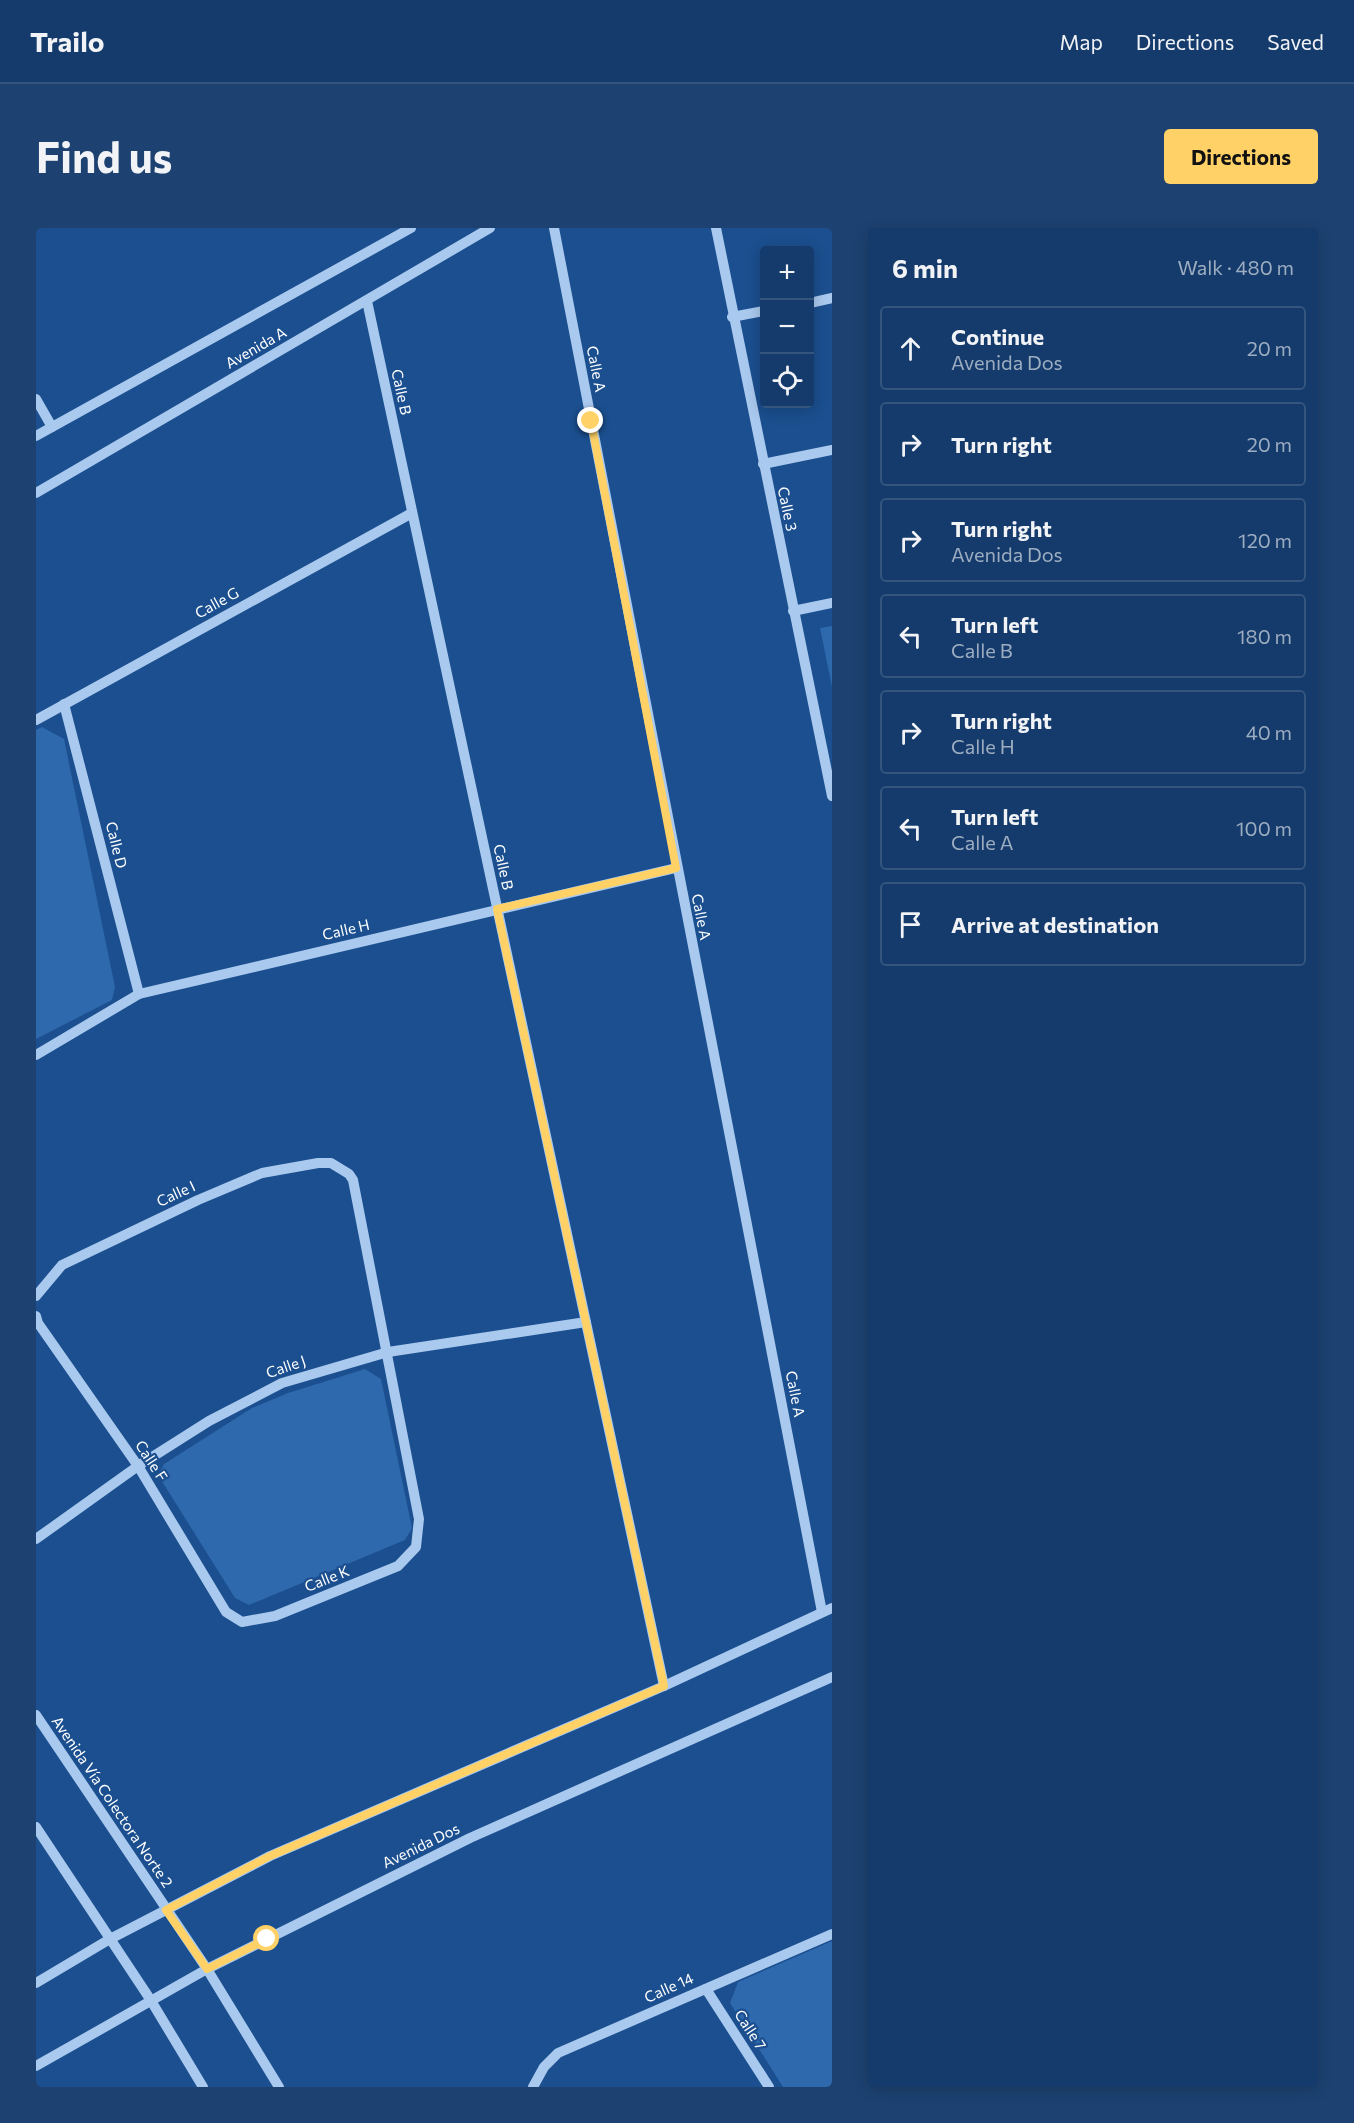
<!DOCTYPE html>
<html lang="en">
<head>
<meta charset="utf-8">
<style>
  :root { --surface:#143b6b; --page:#1d4271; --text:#f1f3f6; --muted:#9dadc1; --line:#33557e; --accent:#ffd166 }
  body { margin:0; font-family:Commissioner,sans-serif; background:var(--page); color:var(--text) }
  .controls { position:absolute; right:18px; top:18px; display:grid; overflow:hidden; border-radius:6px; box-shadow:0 3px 15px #0003 }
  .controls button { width:54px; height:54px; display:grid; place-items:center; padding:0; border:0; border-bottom:2px solid var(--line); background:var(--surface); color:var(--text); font:30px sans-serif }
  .stop { position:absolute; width:18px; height:18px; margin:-14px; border:4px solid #ffd166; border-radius:50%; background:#fff }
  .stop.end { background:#ffd166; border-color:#fff; box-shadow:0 2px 6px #0008 }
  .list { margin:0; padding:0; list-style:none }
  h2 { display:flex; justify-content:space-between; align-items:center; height:78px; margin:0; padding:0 24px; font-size:26px }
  h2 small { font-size:20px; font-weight:400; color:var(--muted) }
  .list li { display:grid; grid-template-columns:39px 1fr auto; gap:18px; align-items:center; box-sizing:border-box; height:84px; margin:0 12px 12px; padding:0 12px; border:2px solid var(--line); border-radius:6px }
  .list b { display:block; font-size:22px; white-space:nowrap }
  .list p { margin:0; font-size:20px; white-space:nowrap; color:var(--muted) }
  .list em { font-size:20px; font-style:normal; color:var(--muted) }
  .icon { flex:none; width:33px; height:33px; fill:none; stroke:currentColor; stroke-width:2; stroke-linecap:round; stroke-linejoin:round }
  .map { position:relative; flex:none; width:796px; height:1859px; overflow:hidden; border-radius:6px }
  header { display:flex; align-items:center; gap:36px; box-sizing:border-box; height:84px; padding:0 30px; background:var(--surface); border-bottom:2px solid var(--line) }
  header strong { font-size:28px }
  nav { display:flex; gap:33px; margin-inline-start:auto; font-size:21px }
  .intro { display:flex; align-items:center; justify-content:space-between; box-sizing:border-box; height:144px; padding:0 36px }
  h1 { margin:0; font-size:42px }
  .button { padding:15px 27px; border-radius:6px; background:var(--accent); color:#111; font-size:21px; font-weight:700 }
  main { display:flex; gap:36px; padding:0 36px }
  aside { flex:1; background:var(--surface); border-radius:6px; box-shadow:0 3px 15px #0003 }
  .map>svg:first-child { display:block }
</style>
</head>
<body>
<header>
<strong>Trailo</strong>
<nav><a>Map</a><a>Directions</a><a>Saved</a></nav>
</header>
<div class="intro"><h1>Find us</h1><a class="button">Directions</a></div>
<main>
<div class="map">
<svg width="796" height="1859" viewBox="0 0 796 1859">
  <rect width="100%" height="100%" fill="#1b4f8f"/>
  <g fill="#2e69ad">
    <polygon points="796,398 796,459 784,400"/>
    <polygon points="6,499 28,511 79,759 76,772 0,811 0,502"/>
    <polygon points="329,1141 345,1151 376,1300 369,1312 213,1377 199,1370 122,1247 128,1236 216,1180 252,1165"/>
    <polygon points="796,1713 796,1859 747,1859 694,1775 702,1754"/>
  </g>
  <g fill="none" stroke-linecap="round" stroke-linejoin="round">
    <g stroke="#a9c9ee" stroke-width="10">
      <polyline points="518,0 786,1384"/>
      <polyline points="680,0 796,568"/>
      <polyline points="331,73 628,1458"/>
      <polyline points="774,75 796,70"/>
      <polyline points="696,89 728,83"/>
      <polyline points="0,171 16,199"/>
      <polyline points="0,208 375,0"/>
      <polyline points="727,236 796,222"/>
      <polyline points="0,265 454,0"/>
      <polyline points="757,383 796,375"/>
      <polyline points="28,476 103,766"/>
      <polyline points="0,492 376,285"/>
      <polyline points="0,827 103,766 640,640"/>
      <polyline points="0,1068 26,1037 162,972 226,945 282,935 295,935 313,946 317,952 383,1291 380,1319 362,1338 239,1388 206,1394 190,1384 102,1238 2,1095 0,1088"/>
      <polyline points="0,1311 102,1238 173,1193 246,1155 352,1124 550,1094"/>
      <polyline points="0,1487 171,1741 243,1859"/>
      <polyline points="0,1599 114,1771 167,1859"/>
      <polyline points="0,1755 74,1711 234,1628 628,1458 796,1380"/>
      <polyline points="670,1761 733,1859"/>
      <polyline points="0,1838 171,1741 434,1610 796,1449"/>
      <polyline points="497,1859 508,1839 522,1825 796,1706"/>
    </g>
  </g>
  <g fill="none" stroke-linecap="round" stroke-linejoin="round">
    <polyline stroke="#ffd166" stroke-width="8" points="231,1711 171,1741 130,1682 234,1628 628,1458 461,681 640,640 555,193"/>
  </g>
  <g text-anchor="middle" stroke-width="4.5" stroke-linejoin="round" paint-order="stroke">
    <g font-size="15" fill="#fff" stroke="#1b4f8f">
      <text transform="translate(220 120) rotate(-30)" y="5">Avenida A</text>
      <text transform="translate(560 141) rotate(79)" y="5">Calle A</text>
      <text transform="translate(365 164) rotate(78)" y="5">Calle B</text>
      <text transform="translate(751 281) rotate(78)" y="5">Calle 3</text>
      <text transform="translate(181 375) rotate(-29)" y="5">Calle G</text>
      <text transform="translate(80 617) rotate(76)" y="5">Calle D</text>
      <text transform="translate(467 639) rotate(78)" y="5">Calle B</text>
      <text transform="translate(665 689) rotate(79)" y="5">Calle A</text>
      <text transform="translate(310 702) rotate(-13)" y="5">Calle H</text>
      <text transform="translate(140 966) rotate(-25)" y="5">Calle I</text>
      <text transform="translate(250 1139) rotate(-19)" y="5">Calle J</text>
      <text transform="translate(759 1166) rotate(79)" y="5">Calle A</text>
      <text transform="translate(115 1233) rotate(57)" y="5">Calle F</text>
      <text transform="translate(291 1351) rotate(-22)" y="5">Calle K</text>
      <text transform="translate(76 1574) rotate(56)" y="5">Avenida Vía Colectora Norte 2</text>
      <text transform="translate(385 1618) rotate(-26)" y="5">Avenida Dos</text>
      <text transform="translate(633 1760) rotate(-24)" y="5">Calle 14</text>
      <text transform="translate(714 1802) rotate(57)" y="5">Calle 7</text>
    </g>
  </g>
</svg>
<div class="controls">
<button>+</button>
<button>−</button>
<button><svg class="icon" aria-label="locate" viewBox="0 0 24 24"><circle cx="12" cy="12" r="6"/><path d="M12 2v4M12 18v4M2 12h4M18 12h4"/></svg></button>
</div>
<div class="stop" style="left:231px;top:1711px"></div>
<div class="stop end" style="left:555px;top:193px"></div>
</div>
<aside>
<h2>6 min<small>Walk · 480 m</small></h2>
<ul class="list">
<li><svg class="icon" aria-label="ahead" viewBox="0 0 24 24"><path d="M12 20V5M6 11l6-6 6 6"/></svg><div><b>Continue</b><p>Avenida Dos</p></div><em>20 m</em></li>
<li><svg class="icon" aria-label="right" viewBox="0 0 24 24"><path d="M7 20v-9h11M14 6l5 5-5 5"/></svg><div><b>Turn right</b></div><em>20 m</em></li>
<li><svg class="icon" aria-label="right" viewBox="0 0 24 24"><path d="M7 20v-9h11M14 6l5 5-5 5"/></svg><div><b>Turn right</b><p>Avenida Dos</p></div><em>120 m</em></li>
<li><svg class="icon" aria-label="left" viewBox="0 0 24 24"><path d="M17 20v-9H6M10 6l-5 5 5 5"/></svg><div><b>Turn left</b><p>Calle B</p></div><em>180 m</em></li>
<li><svg class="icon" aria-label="right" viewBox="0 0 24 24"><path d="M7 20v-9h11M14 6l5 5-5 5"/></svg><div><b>Turn right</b><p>Calle H</p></div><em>40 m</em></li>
<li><svg class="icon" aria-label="left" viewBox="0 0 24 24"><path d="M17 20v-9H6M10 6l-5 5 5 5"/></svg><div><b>Turn left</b><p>Calle A</p></div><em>100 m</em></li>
<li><svg class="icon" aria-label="arrive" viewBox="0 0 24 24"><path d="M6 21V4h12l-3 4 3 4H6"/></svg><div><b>Arrive at destination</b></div></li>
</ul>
</aside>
</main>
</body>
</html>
